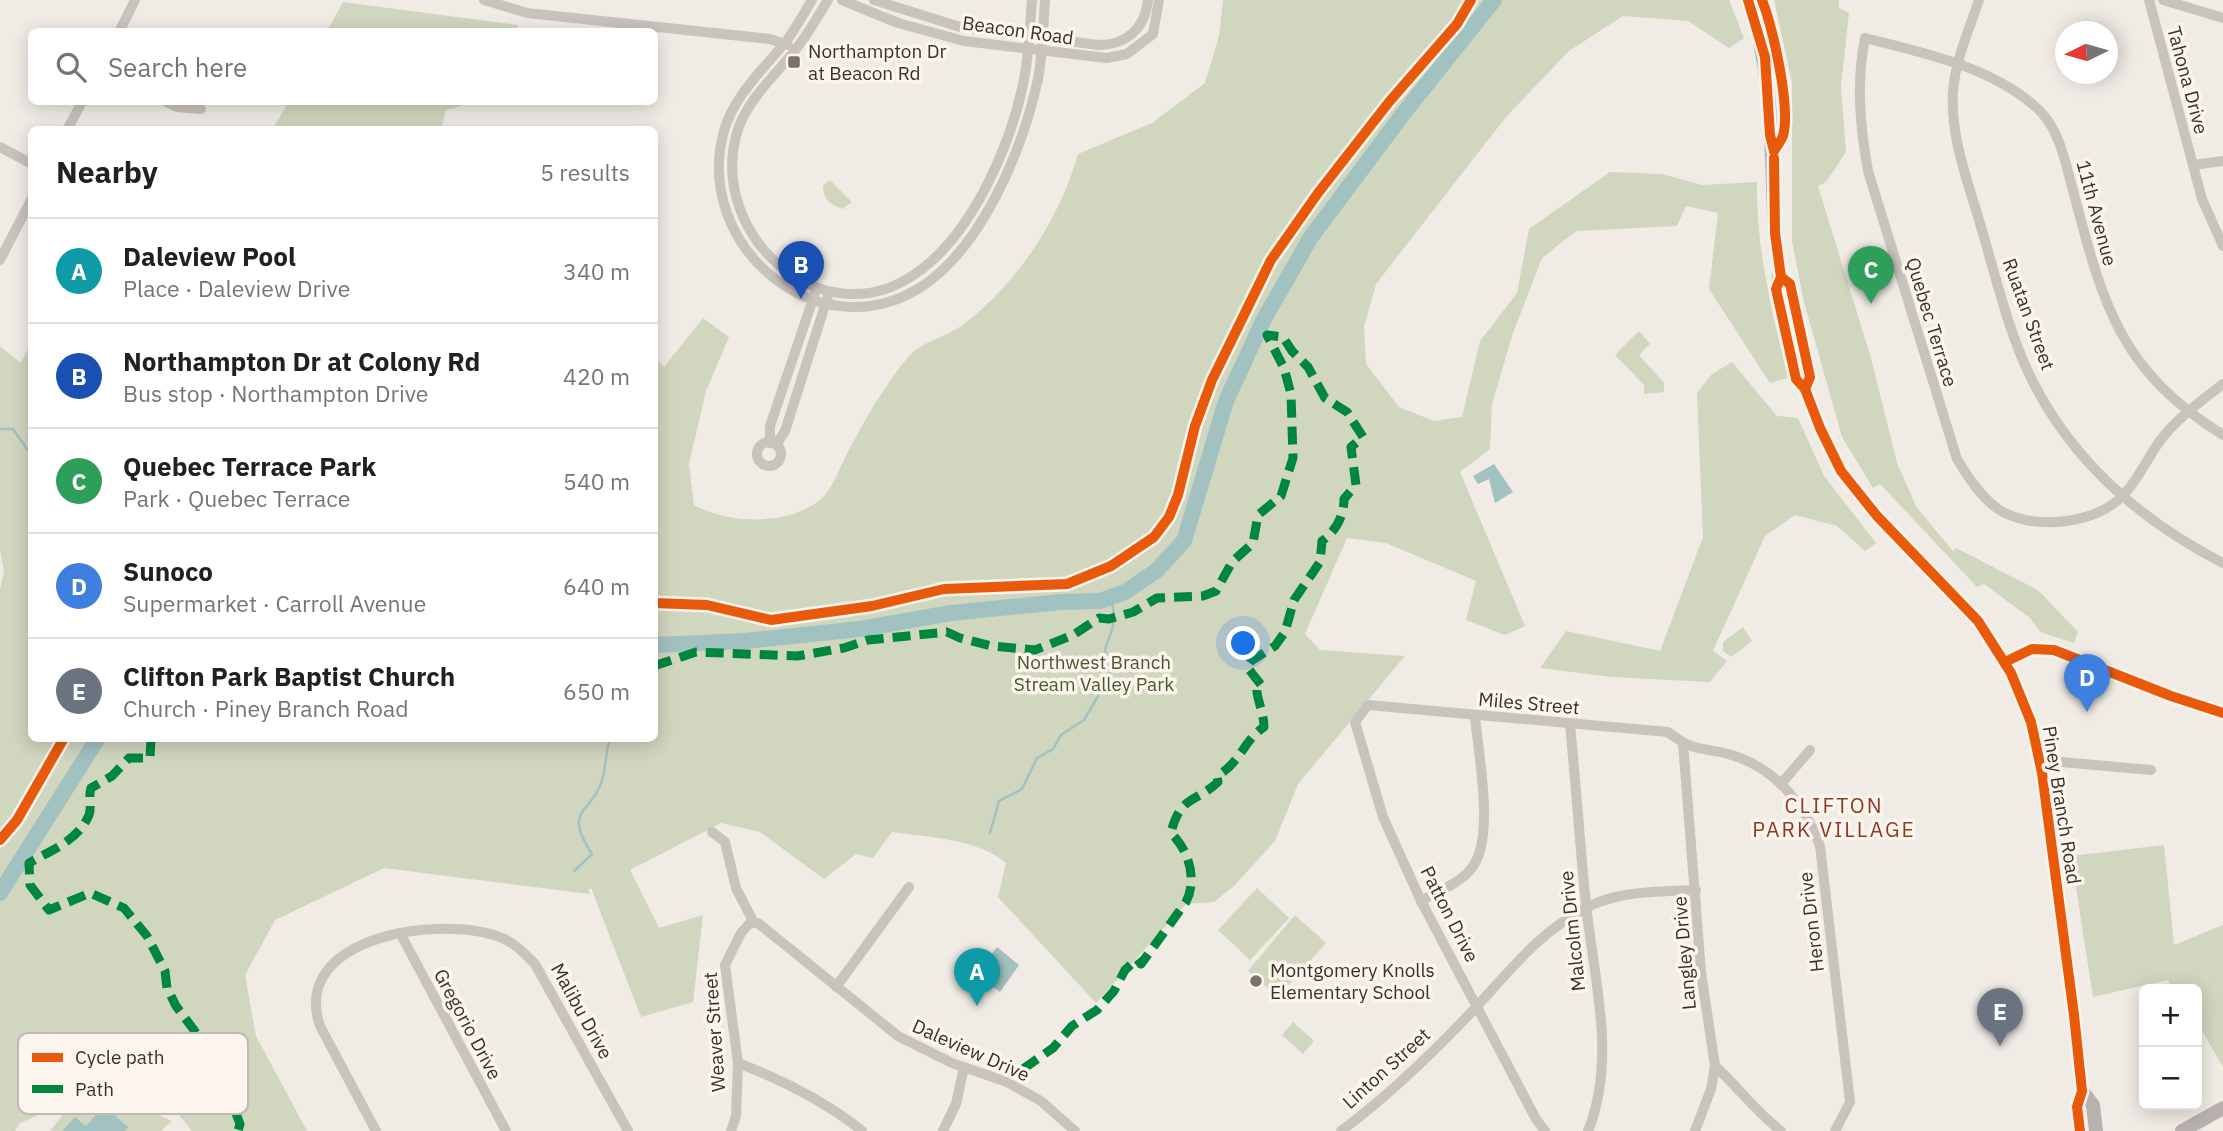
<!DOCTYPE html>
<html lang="en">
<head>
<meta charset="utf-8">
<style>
  :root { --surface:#fff; --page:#f2f2f2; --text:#202124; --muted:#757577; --line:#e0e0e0; --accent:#7a716c }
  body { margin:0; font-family:"IBM Plex Sans",sans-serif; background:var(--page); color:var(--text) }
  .controls { position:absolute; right:21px; bottom:21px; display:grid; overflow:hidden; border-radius:10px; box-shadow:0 4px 18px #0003 }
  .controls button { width:63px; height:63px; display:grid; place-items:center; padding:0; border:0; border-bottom:2px solid var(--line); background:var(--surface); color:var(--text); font:35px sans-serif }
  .compass { position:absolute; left:2055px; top:21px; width:63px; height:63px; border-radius:50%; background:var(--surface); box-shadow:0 4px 18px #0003; rotate:265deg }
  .you { position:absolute; left:1244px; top:644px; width:24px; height:24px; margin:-18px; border:5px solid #fff; border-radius:50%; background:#1a73e8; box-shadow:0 0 0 10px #1a73e833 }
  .badge { display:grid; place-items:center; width:46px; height:46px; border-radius:50%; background:var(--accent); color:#fff; font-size:23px; font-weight:700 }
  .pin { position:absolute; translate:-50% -58px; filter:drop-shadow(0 2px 4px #0008) }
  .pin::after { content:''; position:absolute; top:37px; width:24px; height:21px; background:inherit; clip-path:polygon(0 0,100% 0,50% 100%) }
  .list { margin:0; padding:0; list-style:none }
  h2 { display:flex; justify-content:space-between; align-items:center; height:91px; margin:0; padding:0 28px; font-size:30px }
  h2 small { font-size:23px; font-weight:400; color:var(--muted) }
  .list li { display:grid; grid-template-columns:46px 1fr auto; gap:21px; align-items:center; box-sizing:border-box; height:105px; padding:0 28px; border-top:2px solid var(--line) }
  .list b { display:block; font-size:26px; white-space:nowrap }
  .list p { margin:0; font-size:23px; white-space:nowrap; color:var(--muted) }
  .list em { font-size:23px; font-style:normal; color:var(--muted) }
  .icon { flex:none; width:38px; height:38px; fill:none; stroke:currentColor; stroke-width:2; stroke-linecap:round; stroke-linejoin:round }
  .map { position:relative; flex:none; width:2223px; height:1131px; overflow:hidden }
  .search { position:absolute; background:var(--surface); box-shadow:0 4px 18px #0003; left:28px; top:28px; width:630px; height:77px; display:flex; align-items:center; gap:18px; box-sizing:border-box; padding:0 24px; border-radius:10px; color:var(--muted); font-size:26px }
  .panel { position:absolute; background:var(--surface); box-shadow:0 4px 18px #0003; left:28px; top:126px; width:630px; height:616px; border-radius:10px }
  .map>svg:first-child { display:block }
</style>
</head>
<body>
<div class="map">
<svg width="2223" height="1131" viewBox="0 0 2223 1131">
  <rect width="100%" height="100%" fill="#f0ebe5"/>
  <g fill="#d1d6bf">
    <path d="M1223 0H1729L1744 38 1729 48 1688 21 1623 16 1569 51 1506 117 1376 284 1364 327 1366 364 1399 407 1434 421 1462 417 1480 341 1517 293 1529 229 1610 172 1662 174 1702 185 1757 182C1756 250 1772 312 1788 378L1770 383 1709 289 1718 213 1686 206 1677 226 1576 231 1542 258 1513 333 1492 404 1490 449 1460 472 1525 626 1505 635 1466 620 1476 581 1386 543 1347 538 1305 634 1320 650 1405 656 1298 784 1275 841 1233 887 1214 902 1186 904 1096 1003 998 897 1006 863C979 839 927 837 892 832L873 858 856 854 824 879 760 832 721 823 630 870 659 928 703 915 693 1002 641 1017 591 888 588 890 590 894 384 868 275 920 245 975 256 1036 307 1131H192L175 1110 96 1091 20 1123 15 1131H0V590L4 571 0 549V346L21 363 31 342 32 738H654L655 357 664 367 703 318 729 337 706 391 689 464 694 505C728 524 788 526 820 500 832 491 841 464 849 450 865 419 886 383 909 356 923 341 948 336 964 324 1018 282 1060 219 1078 154L1152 123 1205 83 1219 36Z"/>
    <polygon points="1774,0 1839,0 1839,8 1849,13 1841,86 1846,152 1826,182 1818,186 1871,358 1897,463 1917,508 1953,551 1956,548 2038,590 2078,632 2074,643 2040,632 2030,618 1984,584 1977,587 1880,484 1873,488 1842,437 1804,302 1792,241 1792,82"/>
    <polygon points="343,2 518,25 517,31 327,31"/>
    <polygon points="288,102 474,102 446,110 441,129 273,129"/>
    <path d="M830 180 852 202 843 209C830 204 824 201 823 186Z"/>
    <polygon points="1639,331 1650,344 1639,355 1664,383 1664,392 1644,394 1644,385 1615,355"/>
    <polygon points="1732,362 1777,416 1798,418 1824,476 1876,543 1865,551 1837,526 1795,515 1765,536 1713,651 1727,661 1710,682 1612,677 1540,668 1566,631 1660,651 1703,537 1697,393 1712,374"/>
    <polygon points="1743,627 1752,641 1731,657 1723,651 1723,642"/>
    <polygon points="2164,845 2174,945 2223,925 2223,1067 2197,1022 2197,989 2172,989 2168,980 2093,997 2071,856"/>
    <polygon points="1257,888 1289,918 1250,960 1218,930"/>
    <polygon points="1295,915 1326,943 1278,997 1248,971"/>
    <polygon points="1293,1022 1314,1041 1303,1054 1282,1035"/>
    <polygon points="89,1098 137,1105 172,1121 161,1131 50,1131 68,1108"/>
  </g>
  <g fill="#a1c2c1">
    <polygon points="1494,464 1513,492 1495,503 1489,479 1478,484 1473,476"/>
    <polygon points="997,947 1019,965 1000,992 985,981 999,963 991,955"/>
    <polygon points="104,1106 128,1127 125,1131 62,1131 75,1117 86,1126"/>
  </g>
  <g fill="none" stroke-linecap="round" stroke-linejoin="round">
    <g stroke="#a1c2c1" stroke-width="2.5">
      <polyline points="0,429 13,429 32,456"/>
      <path d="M990 833 999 801 1022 789 1037 758 1053 749 1061 735 1084 720 1111 674C1098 640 1111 647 1114 620 1114 613 1112 604 1112 597"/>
      <path d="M574 871 592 854C561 806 593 816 603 777 606 764 606 751 610 738"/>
    </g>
    <g stroke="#a1c2c1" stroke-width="16">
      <polyline points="654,645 745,641 860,629 951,613 1061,602 1100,601 1125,592 1156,571 1184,541 1226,401 1264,319 1311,237 1403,114 1494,0"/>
      <polyline points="0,893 98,738"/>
    </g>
    <g stroke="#c9c3be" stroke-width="10">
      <polyline points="484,0 527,13 770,39 788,45"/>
      <path d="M812 0C804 13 796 28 787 40 764 69 734 95 724 131 692 244 817 353 921 287 983 247 1023 148 1038 79 1043 53 1043 26 1045 0"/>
      <path d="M828 0C818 16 808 34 796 49 775 76 745 101 736 136 710 237 823 338 915 274 973 235 1013 141 1025 74 1029 50 1030 25 1032 0"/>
      <polyline points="842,0 898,23 964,41 1107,58 1127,54 1153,34 1159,0"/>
      <path d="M874 0 960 27 1098 45C1126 45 1145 29 1148 0"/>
      <path d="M1979 0C1969 30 1955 61 1953 92 1950 138 1969 184 1981 227 1996 277 2008 331 2031 378 2072 461 2141 521 2223 563"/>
      <polyline points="2149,0 2202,199 2223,246"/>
      <polyline points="2163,0 2223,18"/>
      <polyline points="119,32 135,0"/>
      <polyline points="166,102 177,107 201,109"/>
      <polyline points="67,130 82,102"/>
      <polyline points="0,147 32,164"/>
      <polyline points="2193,165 2223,161"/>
      <polyline points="0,260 32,198"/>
      <path d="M2223 384C2202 400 2175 420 2159 442 2147 459 2138 480 2123 495 2097 525 2030 531 1998 509 1980 496 1968 477 1957 459L1868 171C1860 126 1856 83 1865 38 1923 53 1995 67 2040 111 2061 132 2066 167 2074 194 2103 305 2120 371 2223 435"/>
      <circle cx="769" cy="454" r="12"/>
      <polyline points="770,443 770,426 815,293"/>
      <polyline points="776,445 785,431 828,296"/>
      <polyline points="2005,662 2032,649 2054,650 2171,696 2223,713"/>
      <path d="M1570 725C1576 785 1580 845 1586 905 1594 979 1617 1059 1588 1131"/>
      <path d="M1683 743 1701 972 1715 1066C1738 1087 1756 1112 1781 1131"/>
      <polyline points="2039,760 2151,770"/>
      <polyline points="1781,784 1810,750"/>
      <polyline points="712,832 725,842 736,888 754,923"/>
      <path d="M1421 901C1437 892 1460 883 1471 869 1496 840 1478 754 1475 716"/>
      <polyline points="400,933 506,1131"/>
      <polyline points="836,987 909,887"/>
      <path d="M738 1063C782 1080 825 1101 862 1131"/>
      <path d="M376 1131 320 1026C289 935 444 914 502 938 515 943 525 954 535 964L628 1131"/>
      <polyline points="731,1131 736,1116 738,1063 725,965 741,933 750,923 758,923 898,1036 952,1063 1007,1082 1041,1101 1075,1131"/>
      <polyline points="943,1131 956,1104 964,1067"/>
      <path d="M1341 1131C1391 1094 1436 1050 1479 1004 1512 968 1541 931 1586 908 1618 890 1661 892 1696 890"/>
      <path d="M1545 1131 1536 1119 1421 901 1383 817 1355 722 1368 705 1668 732C1695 753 1699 746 1728 754 1774 766 1804 803 1820 846L1850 1102 1835 1131"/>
      <polyline points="1695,1131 1711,1089 1715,1066"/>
    </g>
    <g stroke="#b8b1ad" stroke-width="14">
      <path d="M1748 0C1775 75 1770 152 1775 230 1776 251 1784 270 1776 289L1796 379 1805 389 1820 428 1841 471 1877 516 1978 621 2011 673 2031 722 2042 773 2074 1015 2082 1091 2077 1107 2080 1131"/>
      <path d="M1762 0C1773 29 1791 107 1783 136 1781 141 1777 146 1774 151"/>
      <polyline points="1781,277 1790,284 1810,377 1805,389"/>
      <polyline points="2082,1091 2093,1105 2096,1131"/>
      <polyline points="2182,1131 2223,1108"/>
    </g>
    <g stroke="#00873e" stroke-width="9" stroke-dasharray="18 9" stroke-linecap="butt">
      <path d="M654 666 696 652 797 656 844 648 868 640 947 632 960 638 992 646 1035 650 1073 635 1099 618 1109 619 1133 612 1157 598 1203 596 1216 591 1232 562 1253 543 1258 515 1281 496 1293 458 1291 394 1284 368 1267 335 1283 337 1292 351 1308 367 1325 398 1347 412 1363 437 1351 447 1356 485 1344 499C1344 516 1336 531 1322 541L1320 562 1294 600 1285 632 1275 646 1251 661 1247 667 1262 686 1257 689C1256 697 1264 713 1264 727 1243 741 1242 761 1217 776L1218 782C1196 803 1180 795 1171 833 1188 849 1198 879 1186 902L1141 964 1137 959 1125 970 1114 991 1097 1010 1072 1026 1053 1048 1023 1069"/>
      <path d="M151 738 150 758H129L112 776 91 788C88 797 92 807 89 815 78 841 51 850 29 863L30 885 49 910 90 893 124 908 147 936 165 971 167 988 176 1006 215 1058 240 1124 238 1131"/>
    </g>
    <defs>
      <g id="cycleway">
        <polyline points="1748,0 1765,57 1770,135 1774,151"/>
        <path d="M1762 0C1773 29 1791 107 1783 136 1781 141 1777 146 1774 151"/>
        <polyline points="1774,158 1775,233 1781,277 1776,289 1796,379 1805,389 1820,428 1841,471 1877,516 1978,621 2011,673 2031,722 2042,773 2074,1015 2082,1091 2077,1107 2080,1131"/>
        <polyline points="1781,277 1790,284 1810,377 1805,389"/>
        <polyline points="654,603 707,605 771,620 872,606 944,589 1067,584 1111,566 1154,537 1169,517 1178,495 1195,426 1212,380 1271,260 1318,193 1389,102 1457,24 1471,0"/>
        <polyline points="2005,662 2032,649 2054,650 2171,696 2223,713"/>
        <polyline points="0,840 17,820 64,738"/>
      </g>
    </defs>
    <use href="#cycleway" stroke="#fbf5ee" stroke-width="15"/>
    <use href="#cycleway" stroke="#e8590c" stroke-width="10"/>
  </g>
  <g fill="#7a716c" stroke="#fbf5ee" stroke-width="2.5">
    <rect x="787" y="55" width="14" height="14" rx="3.5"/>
    <circle cx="1256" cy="981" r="7"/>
  </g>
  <g text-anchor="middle" stroke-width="7" stroke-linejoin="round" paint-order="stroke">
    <g font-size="19" fill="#3b302b" stroke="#fbf5ee">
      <text transform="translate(1018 30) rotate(8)" y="7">Beacon Road</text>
      <text transform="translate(2188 80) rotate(75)" y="7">Tahona Drive</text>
      <text transform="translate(2097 213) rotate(75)" y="7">11th Avenue</text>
      <text transform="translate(2029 314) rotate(70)" y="7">Ruatan Street</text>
      <text transform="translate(1932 322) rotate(73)" y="7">Quebec Terrace</text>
      <text transform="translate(1529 703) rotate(5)" y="7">Miles Street</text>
      <text transform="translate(2062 805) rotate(81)" y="7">Piney Branch Road</text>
      <text transform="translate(1450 914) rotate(63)" y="7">Patton Drive</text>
      <text transform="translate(1811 922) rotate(-97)" y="7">Heron Drive</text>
      <text transform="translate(1572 931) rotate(-96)" y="7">Malcolm Drive</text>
      <text transform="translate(1684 953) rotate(-95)" y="7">Langley Drive</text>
      <text transform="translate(582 1011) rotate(61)" y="7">Malibu Drive</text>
      <text transform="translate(468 1024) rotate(62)" y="7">Gregorio Drive</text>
      <text transform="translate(714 1032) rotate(-94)" y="7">Weaver Street</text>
      <text transform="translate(971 1050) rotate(24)" y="7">Daleview Drive</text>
      <text transform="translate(1386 1068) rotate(-42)" y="7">Linton Street</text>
    </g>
    <g font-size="19" fill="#3b302b" stroke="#fbf5ee" text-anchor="start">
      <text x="808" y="58">Northampton Dr<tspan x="808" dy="22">at Beacon Rd</tspan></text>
      <text x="1270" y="977">Montgomery Knolls<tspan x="1270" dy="22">Elementary School</tspan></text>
    </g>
    <g font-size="19" fill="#4a5a2e" stroke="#fbf5ee">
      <text x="1094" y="669">Northwest Branch<tspan x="1094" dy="22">Stream Valley Park</tspan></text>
    </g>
    <g font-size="21" letter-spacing="2" fill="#8c3b22" stroke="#fbf5ee">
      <text x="1834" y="813">CLIFTON<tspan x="1834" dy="24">PARK VILLAGE</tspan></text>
    </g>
  </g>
  <rect x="18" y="1033" width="230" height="81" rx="10" fill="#fbf5ee" stroke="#c1bab4" stroke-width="2"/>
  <rect x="32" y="1053" width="31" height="9" fill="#e8590c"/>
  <rect x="32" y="1085" width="31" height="8" fill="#00873e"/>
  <g font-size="19" fill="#3b302b">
    <text x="75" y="1064">Cycle path</text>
    <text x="75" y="1096">Path</text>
  </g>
</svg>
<div class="controls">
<button>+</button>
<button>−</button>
</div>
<svg class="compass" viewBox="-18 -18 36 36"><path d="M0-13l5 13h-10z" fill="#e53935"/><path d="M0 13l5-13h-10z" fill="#757577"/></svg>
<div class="you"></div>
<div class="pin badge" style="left:977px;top:1006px;background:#0f9aa8">A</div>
<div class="pin badge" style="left:801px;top:299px;background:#1a4fb4">B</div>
<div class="pin badge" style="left:1871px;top:304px;background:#2e9e5b">C</div>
<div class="pin badge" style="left:2087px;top:712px;background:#3f7fe0">D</div>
<div class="pin badge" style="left:2000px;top:1046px;background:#6b7280">E</div>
<div class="search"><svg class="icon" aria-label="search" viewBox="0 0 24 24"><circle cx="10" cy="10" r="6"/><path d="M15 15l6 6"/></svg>Search here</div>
<section class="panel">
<h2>Nearby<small>5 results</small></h2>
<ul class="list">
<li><span class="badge" style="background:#0f9aa8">A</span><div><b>Daleview Pool</b><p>Place · Daleview Drive</p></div><em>340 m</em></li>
<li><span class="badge" style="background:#1a4fb4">B</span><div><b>Northampton Dr at Colony Rd</b><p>Bus stop · Northampton Drive</p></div><em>420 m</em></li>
<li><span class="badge" style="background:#2e9e5b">C</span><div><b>Quebec Terrace Park</b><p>Park · Quebec Terrace</p></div><em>540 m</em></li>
<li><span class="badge" style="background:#3f7fe0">D</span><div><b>Sunoco</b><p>Supermarket · Carroll Avenue</p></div><em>640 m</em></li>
<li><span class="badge" style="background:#6b7280">E</span><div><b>Clifton Park Baptist Church</b><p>Church · Piney Branch Road</p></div><em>650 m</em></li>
</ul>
</section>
</div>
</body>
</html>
